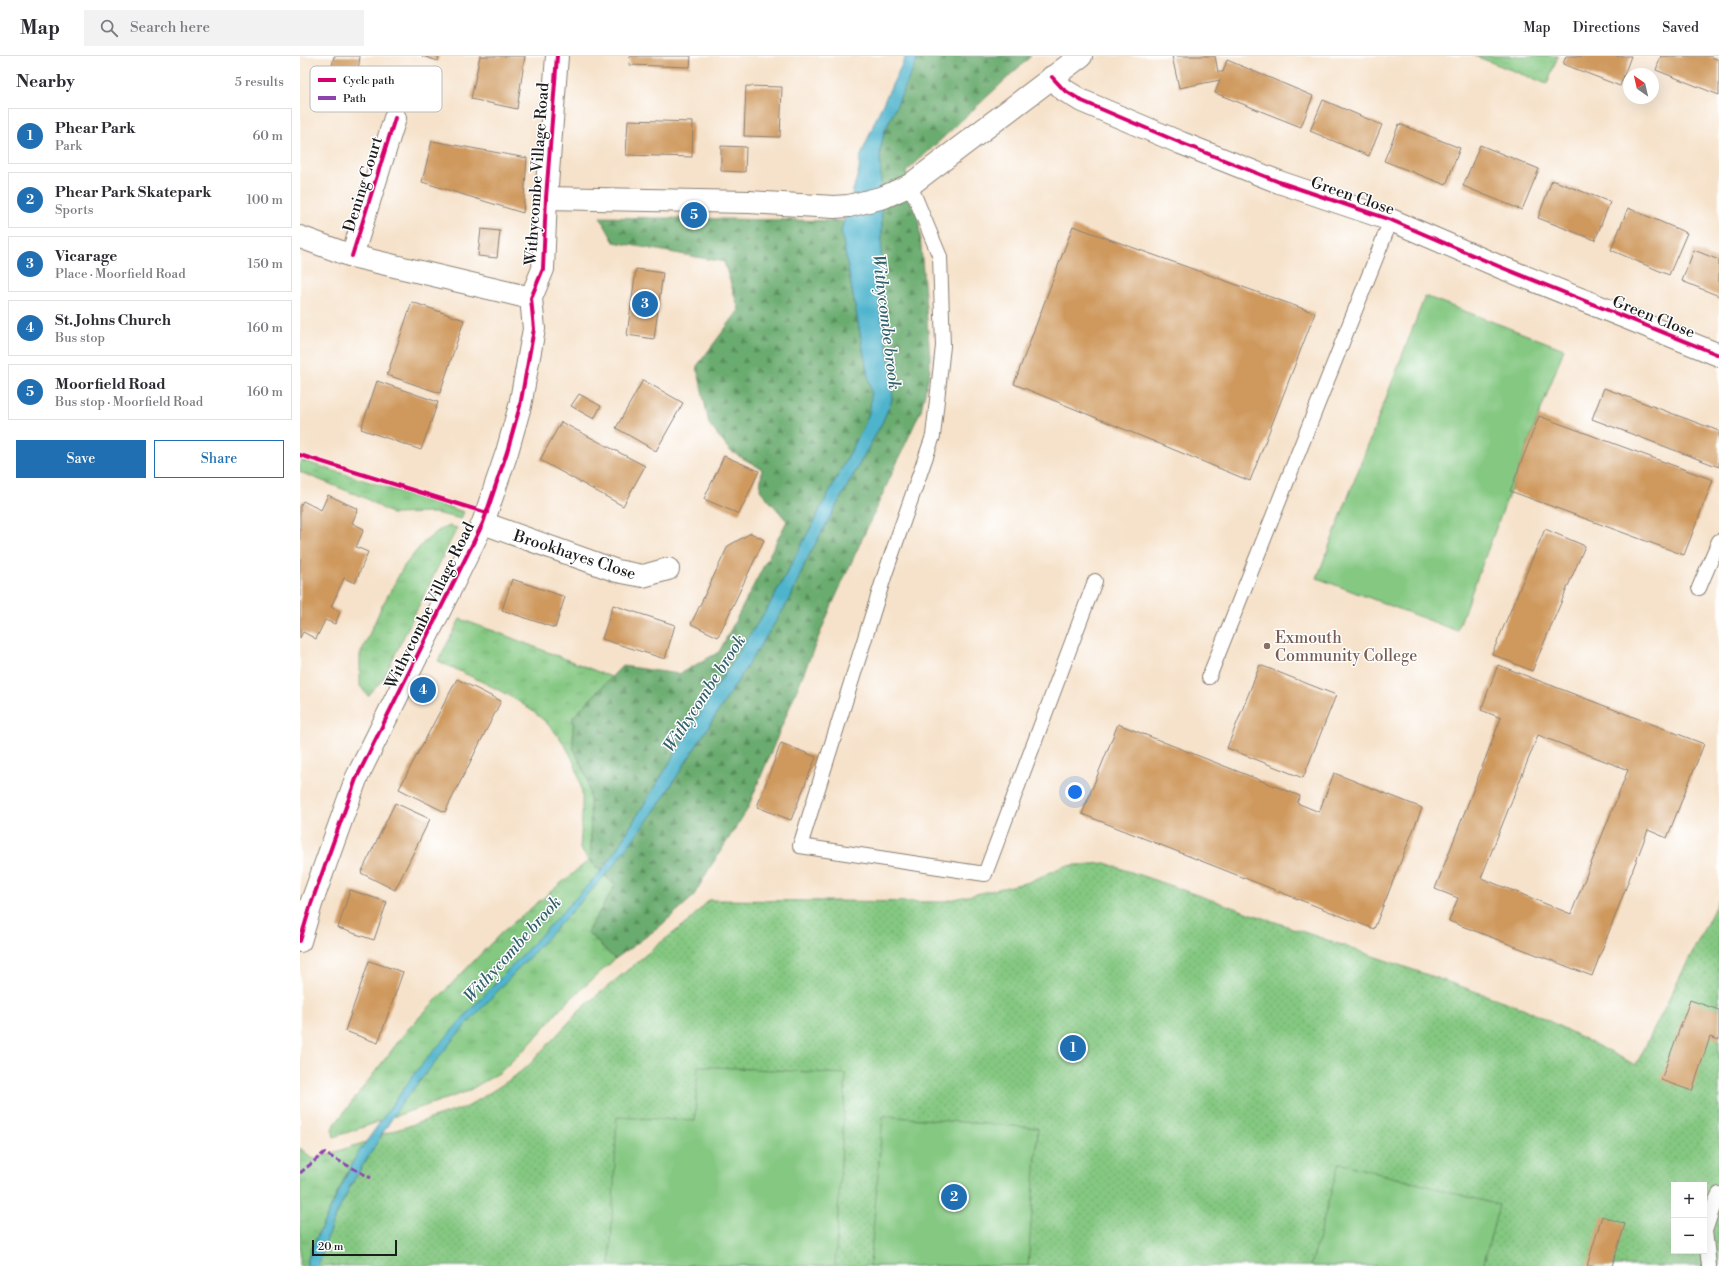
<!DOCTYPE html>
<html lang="en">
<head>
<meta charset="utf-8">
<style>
  :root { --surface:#fff; --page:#f2f2f3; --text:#2b2b33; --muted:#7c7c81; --line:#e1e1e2; --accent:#1f6fb2 }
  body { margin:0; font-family:"Libre Bodoni",serif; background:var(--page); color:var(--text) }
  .controls { position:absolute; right:12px; bottom:12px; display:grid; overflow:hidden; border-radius:0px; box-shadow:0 4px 16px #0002 }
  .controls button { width:36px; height:36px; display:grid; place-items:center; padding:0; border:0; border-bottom:1px solid var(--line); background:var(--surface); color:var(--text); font:20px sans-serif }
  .compass { position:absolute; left:1323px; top:12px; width:36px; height:36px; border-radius:50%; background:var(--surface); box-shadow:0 4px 16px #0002; rotate:326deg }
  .scale { position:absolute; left:12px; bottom:10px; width:85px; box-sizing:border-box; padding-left:4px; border:2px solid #1c1c1c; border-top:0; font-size:11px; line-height:14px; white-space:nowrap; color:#1c1c1c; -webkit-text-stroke:3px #fff; paint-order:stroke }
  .you { position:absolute; left:775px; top:736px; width:14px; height:14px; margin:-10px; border:3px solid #fff; border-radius:50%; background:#1a73e8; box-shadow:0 0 0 6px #1a73e833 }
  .badge { display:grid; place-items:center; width:26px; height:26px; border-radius:50%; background:var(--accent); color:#fff; font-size:13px; font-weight:700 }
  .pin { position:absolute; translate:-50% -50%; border:2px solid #fff; box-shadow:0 1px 4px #0006 }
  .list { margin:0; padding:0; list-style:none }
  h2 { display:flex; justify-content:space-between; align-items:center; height:52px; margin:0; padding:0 16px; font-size:17px }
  h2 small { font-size:13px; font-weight:400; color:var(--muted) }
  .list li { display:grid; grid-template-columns:26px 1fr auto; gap:12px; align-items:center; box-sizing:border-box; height:56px; margin:0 8px 8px; padding:0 8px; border:1px solid var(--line); border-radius:0px }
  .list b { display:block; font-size:15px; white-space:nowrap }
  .list p { margin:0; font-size:13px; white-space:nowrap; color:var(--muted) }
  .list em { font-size:13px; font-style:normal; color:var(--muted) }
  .actions { display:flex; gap:8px; padding:12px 16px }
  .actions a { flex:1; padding:9px 0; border:1px solid var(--accent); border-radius:0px; text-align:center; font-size:14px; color:var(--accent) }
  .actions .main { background:var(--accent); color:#fff }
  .icon { flex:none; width:22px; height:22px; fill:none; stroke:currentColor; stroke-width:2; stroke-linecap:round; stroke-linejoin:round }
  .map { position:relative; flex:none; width:1419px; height:1210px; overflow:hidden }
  header { display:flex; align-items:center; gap:24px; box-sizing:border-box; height:56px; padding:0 20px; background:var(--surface); border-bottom:1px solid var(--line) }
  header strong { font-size:19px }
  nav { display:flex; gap:22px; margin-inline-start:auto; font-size:14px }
  .search { width:280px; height:36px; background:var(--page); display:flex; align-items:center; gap:10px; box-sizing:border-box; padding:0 14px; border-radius:0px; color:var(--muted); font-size:15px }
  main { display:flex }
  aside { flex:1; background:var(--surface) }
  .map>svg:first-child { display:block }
</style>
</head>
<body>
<header>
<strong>Map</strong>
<div class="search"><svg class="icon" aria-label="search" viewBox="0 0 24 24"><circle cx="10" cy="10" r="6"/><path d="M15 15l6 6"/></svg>Search here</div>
<nav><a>Map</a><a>Directions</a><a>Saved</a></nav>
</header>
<main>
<aside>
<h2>Nearby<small>5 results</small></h2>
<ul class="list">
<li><span class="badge">1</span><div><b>Phear Park</b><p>Park</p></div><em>60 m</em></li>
<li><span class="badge">2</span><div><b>Phear Park Skatepark</b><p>Sports</p></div><em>100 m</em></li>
<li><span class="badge">3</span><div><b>Vicarage</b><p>Place · Moorfield Road</p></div><em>150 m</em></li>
<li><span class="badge">4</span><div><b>St. Johns Church</b><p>Bus stop</p></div><em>160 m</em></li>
<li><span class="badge">5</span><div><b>Moorfield Road</b><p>Bus stop · Moorfield Road</p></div><em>160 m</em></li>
</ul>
<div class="actions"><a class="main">Save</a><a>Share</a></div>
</aside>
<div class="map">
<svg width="1419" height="1210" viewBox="0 0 1419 1210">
  <defs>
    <pattern id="grass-tufts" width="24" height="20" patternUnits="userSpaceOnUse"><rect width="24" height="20" fill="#84c881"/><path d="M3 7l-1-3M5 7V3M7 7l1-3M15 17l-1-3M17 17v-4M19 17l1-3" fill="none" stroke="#71ab6f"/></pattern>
    <pattern id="forest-firs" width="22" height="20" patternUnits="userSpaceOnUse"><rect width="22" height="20" fill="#6bac6f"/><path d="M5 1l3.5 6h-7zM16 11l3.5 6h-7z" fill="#578b5a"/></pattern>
    <pattern id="park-dots" width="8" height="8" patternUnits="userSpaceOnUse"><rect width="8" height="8" fill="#84c881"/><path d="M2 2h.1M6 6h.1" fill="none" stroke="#71ab6f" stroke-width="1.8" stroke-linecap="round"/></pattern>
  </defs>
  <rect width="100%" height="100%" fill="#fff"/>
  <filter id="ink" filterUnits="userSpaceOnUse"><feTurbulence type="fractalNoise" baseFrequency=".025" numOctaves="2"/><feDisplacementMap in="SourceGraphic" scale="8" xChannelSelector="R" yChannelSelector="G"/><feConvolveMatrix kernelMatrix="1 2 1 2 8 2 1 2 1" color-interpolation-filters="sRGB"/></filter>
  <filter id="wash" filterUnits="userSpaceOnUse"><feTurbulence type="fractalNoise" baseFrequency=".012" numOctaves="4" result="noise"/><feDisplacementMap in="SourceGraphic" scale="16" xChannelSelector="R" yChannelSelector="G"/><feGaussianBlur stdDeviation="0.9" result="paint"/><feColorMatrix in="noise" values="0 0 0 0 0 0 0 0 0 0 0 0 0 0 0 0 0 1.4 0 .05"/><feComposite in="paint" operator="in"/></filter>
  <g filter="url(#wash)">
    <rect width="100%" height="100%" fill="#f6e2ca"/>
    <g fill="url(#grass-tufts)" stroke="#50724e">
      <polygon points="1175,0 1258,0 1247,28"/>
      <polygon points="0,404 164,456 161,463 135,457 92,458 65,442 0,416"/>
      <polygon points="150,470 157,472 83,623 68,640 60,630 60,599 81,552 104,510 123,487 139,474"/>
      <path d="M160 563 194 575 398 655 291 806 315 830 287 876 315 903 264 949 231 987 199 1017 166 1036 34 1081 32 1072 108 973 201 877 289 804 280 793C281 776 283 756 282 739 273 659 200 635 138 605Z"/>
      <polygon points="66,1086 46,1119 11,1193 6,1210 0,1210 0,1092 13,1103"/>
    </g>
    <g fill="url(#forest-firs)" stroke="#446446">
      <polygon points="619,0 731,0 606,116 618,154 630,301 630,314 621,354 531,551 447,754 409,813 393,841 358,872 315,903 287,876 315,830 305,819 358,750 490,543 506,505 582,367 592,344 586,281 579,247 582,176 580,95 584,77"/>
      <polygon points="300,161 544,165 541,175 571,336 570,354 564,370 472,545 418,628 316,794 300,815 291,806 290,745 287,721 273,691 273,661 322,610 379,618 419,596 487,465 460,434 462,413 430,395 409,368 397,310 439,254 424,206 314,186"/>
    </g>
    <path fill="url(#park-dots)" stroke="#50724e" fill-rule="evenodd" d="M805 807 1223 952 1336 1009 1419 843V1210H18L31 1170 52 1127 81 1079 169 1050 211 1023 229 1009 283 951 360 887 388 866 409 844 641 846 729 826 764 810ZM1374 1129H1404V1195H1374Z"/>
    <g fill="#84c881" stroke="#50724e">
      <polygon points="1125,240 1264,293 1157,575 1017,522"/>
      <polygon points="398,1010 546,1018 535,1210 388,1209 388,1210 310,1210 317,1061 395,1065"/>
      <polygon points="583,1060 738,1072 728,1210 570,1210"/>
      <polygon points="1039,1107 1199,1149 1183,1210 1011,1210"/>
    </g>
    <polygon fill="#4db4cc" stroke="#346874" points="606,0 619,0 584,77 580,95 582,176 579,247 593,325 592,344 582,367 506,505 490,543 358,750 312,812 155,981 99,1051 52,1127 31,1170 18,1210 6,1210 11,1193 56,1100 117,1014 170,954 305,811 316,794 418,628 472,545 564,370 570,354 571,336 541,175 559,114 560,102 577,60"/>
    <g id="blocks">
      <g fill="#cf995d" fill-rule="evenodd">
        <polygon points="34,0 60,0 58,15 32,11"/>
        <polygon points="122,0 139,0 138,5"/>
        <polygon points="180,0 225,0 217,53 171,43"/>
        <polygon points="330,0 391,0 390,11 329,9"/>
        <polygon points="872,0 915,0 918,16 923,16 927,4 1013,40 1001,71 915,37 920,24 879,32"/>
        <polygon points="1266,0 1331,0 1320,30 1263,8"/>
        <polygon points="1361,0 1409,0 1419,4 1419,39 1356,14"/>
        <polygon points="446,30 482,31 480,81 444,80"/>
        <polygon points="1023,44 1082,69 1069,100 1010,75"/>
        <polygon points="328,64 393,66 392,101 326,99"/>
        <polygon points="1099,68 1160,92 1146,129 1084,105"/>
        <polygon points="132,85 227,102 223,157 122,126"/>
        <polygon points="1180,89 1239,113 1222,154 1163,130"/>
        <polygon points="421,90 446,91 445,116 421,115"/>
        <polygon points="1252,124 1310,146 1295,184 1238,162"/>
        <polygon points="1328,152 1387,177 1369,219 1311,194"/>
        <polygon points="773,170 1015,257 950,425 714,328"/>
        <polygon points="181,173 200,175 197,202 178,200"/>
        <polygon points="1394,194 1419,204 1419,240 1382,225"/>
        <polygon points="336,213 363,217 354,283 327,279"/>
        <polygon points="112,246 164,264 140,337 87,319"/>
        <polygon points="343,324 383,347 356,395 316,372"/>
        <polygon points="77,325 138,346 121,394 61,373"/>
        <polygon points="1304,332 1419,375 1419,411 1292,363"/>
        <polygon points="279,338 301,350 294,363 271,350"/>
        <polygon points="1239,360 1413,424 1384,499 1210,435"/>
        <polygon points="261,366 345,410 323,450 240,404"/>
        <polygon points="424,400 459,415 439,458 404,443"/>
        <polygon points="28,439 58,453 52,467 64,473 56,491 68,496 55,527 44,522 31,551 40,556 35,568 25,564 16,583 3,576 0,582 0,450 3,445 21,454"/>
        <polygon points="1245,473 1285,490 1232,615 1192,598"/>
        <polygon points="451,477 464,484 418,581 391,568 428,490"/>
        <polygon points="212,523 265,541 255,572 202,554"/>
        <polygon points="313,549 375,569 365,603 302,583"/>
        <polygon points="960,609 1036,639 1003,722 927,692"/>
        <path d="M1198 609 1404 688 1367 782 1348 774 1292 920 1149 865 1158 842 1135 833 1201 662 1181 654ZM1238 679 1328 714 1271 858 1181 822Z"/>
        <polygon points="157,623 201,645 145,756 99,733"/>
        <polygon points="818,668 1000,740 997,747 1019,756 1034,717 1122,752 1074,873 782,758"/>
        <polygon points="481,687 516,701 491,764 457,751"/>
        <polygon points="95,747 130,763 95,834 61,817"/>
        <polygon points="50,834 87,846 74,884 38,872"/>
        <polygon points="69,905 103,916 78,987 45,975"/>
        <polygon points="1390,944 1419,954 1419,984 1410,981 1392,1035 1361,1024"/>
        <polygon points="1302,1160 1325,1168 1312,1210 1287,1210"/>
      </g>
    </g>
  </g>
  <g filter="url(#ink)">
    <use href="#blocks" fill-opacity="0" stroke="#897f73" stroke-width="1"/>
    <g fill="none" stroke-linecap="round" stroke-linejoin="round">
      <defs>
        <g id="service">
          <polyline points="610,129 640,201 643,290 633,380 585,518 500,790 685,818 795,525"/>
          <polyline points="1399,532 1419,485"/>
          <polyline points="909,621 1091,164"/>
          <polyline points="1409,1210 1405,1175 1413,1151 1419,1138"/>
        </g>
        <g id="minor">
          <polyline points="752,21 764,34 782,45 881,87 979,126 1091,164 1198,210 1419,299"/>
          <polyline points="246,142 449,146 534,151 549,150 584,141 610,129 781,0"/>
          <polyline points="0,181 52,200 231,242"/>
          <polyline points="52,200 95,62"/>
          <polyline points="183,467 317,515 343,520 368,513"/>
        </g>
        <polyline id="tertiary" points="0,885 11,848 56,723 183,467 207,396 220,350 234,273 231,242 243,213 246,142 257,0"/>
      </defs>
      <use href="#service" stroke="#897f73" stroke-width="16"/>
      <use href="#minor" stroke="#897f73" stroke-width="24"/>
      <use href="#tertiary" stroke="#897f73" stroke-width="24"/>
      <use href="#service" stroke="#fff" stroke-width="14"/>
      <use href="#minor" stroke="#fff" stroke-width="22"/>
      <use href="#tertiary" stroke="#fff" stroke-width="22"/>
      <polyline stroke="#8e44ad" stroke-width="3" stroke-dasharray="6 3" stroke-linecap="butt" points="0,1117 24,1097 71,1122"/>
      <defs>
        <g id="cycleway">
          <polyline points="752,21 764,34 782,45 881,87 979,126 1091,164 1198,210 1419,299"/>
          <polyline points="52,200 95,62"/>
          <polyline points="0,399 187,457"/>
          <polyline points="0,885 11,848 56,723 183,467 207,396 220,350 234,273 231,242 243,213 246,142 257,0"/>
        </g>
      </defs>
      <use href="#cycleway" stroke="#fff" stroke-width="6"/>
      <use href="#cycleway" stroke="#d6006c" stroke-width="4"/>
    </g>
  </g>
  <circle fill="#8d6e63" stroke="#fff" stroke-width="1.5" cx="967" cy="590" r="4"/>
  <g text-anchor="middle" stroke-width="3" stroke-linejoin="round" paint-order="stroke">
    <g font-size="16" fill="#1c1c1c" stroke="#fff">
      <text transform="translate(236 118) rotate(-86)" y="6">Withycombe Village Road</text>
      <text transform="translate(62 128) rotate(-73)" y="6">Dening Court</text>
      <text transform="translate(1053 139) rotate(19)" y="6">Green Close</text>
      <text transform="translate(1354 260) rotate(22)" y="6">Green Close</text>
      <text transform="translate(275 498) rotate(18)" y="6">Brookhayes Close</text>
      <text transform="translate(129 549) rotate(-64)" y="6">Withycombe Village Road</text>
    </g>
    <g font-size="16" fill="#785e54" stroke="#fff" text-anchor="start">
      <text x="975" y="587">Exmouth<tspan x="975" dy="18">Community College</tspan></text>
    </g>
    <g font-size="17" font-style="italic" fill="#32606b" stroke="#fff">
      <text transform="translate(587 266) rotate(83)" y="6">Withycombe brook</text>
      <text transform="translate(404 637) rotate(-57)" y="6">Withycombe brook</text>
      <text transform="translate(212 893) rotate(-48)" y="6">Withycombe brook</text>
    </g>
  </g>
  <rect x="10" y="10" width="132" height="46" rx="6" fill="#fff" stroke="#bbb" stroke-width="1"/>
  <rect x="18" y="22" width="18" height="4" fill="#d6006c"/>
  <rect x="18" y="40" width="18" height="4" fill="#8e44ad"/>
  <g font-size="11" fill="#1c1c1c">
    <text x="43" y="28">Cycle path</text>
    <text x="43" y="46">Path</text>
  </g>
</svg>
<div class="controls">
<button>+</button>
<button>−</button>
</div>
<svg class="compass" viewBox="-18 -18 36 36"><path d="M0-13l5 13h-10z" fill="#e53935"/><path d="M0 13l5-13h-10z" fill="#7c7c81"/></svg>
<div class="scale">20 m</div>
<div class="you"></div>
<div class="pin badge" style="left:773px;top:992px">1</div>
<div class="pin badge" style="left:654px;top:1141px">2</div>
<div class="pin badge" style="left:345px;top:248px">3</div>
<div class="pin badge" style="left:123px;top:634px">4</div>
<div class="pin badge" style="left:394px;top:159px">5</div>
</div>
</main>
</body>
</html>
